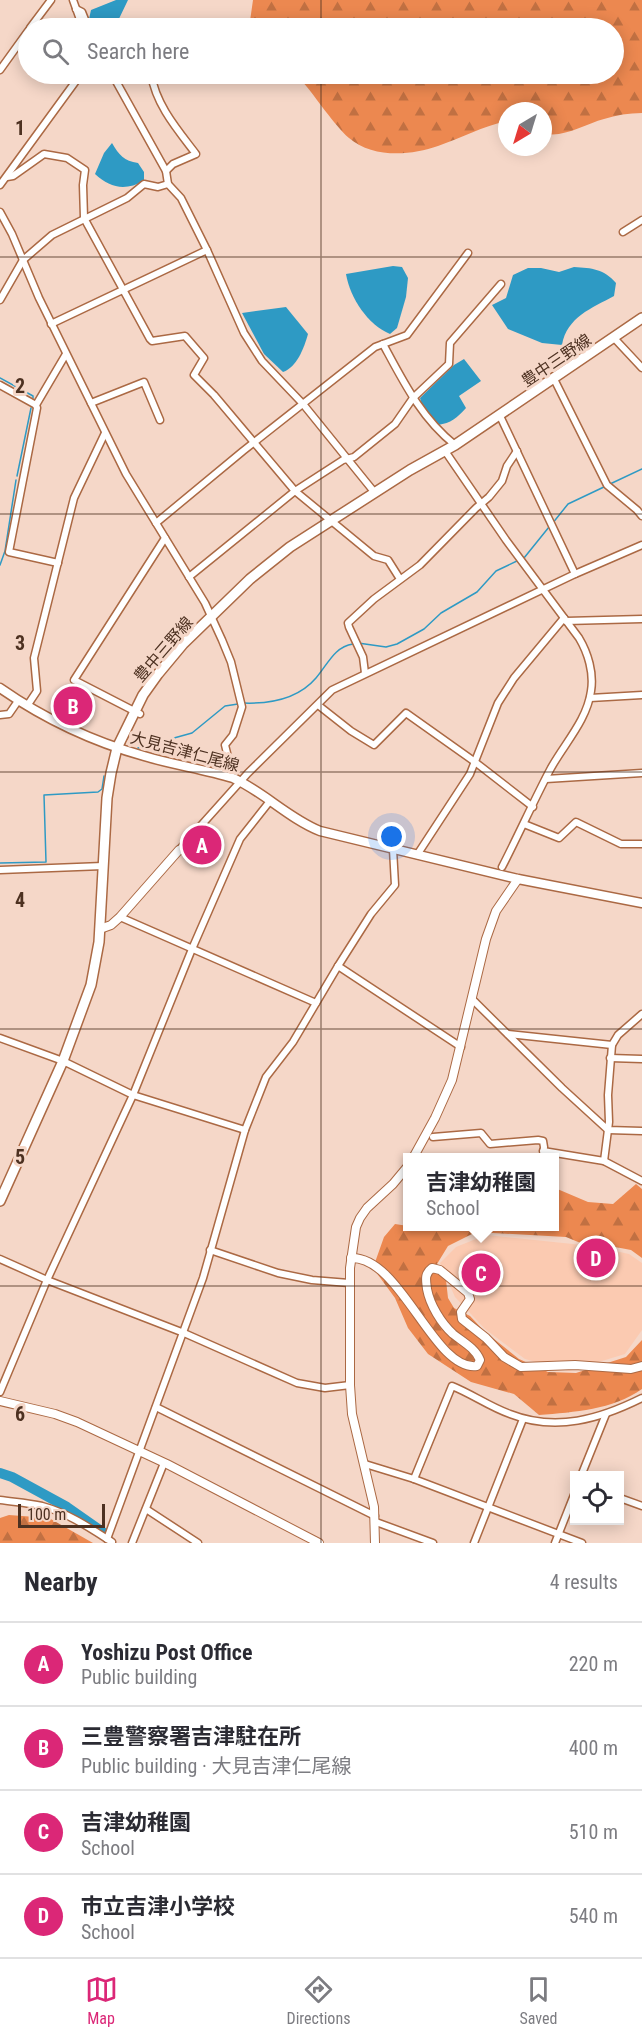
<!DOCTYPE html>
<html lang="en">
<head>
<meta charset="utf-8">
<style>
  :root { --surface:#fff; --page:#f2f2f3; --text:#2b2b33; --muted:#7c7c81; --line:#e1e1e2; --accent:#db2777 }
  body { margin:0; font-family:"Roboto Condensed","Noto Sans JP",sans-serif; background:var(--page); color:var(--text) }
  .controls { position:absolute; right:18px; bottom:18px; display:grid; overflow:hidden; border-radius:0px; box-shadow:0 3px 15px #0003 }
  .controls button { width:54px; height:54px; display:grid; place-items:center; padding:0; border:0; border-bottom:2px solid var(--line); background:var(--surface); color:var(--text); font:30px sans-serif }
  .compass { position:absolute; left:498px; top:102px; width:54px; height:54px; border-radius:50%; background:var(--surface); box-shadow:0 3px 15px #0003; rotate:218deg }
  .scale { position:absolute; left:18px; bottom:15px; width:87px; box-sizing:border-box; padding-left:6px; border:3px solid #4d3121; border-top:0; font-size:16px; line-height:21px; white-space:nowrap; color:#4d3121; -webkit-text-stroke:4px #f5d7c8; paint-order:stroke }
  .you { position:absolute; left:392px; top:837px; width:21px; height:21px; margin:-15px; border:4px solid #fff; border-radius:50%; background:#1a73e8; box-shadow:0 0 0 9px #1a73e833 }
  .badge { display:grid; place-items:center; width:39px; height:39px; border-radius:50%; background:var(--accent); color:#fff; font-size:20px; font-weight:700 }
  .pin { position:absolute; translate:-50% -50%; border:3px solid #fff; box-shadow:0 2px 6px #0006 }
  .popup { position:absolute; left:403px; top:1153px; width:156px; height:78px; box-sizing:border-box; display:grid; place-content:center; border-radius:0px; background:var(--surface); filter:drop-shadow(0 2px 4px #0005); font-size:20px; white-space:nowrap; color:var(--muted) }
  .popup b { font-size:22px; color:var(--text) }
  .popup::after { content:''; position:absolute; left:50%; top:100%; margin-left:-12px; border:12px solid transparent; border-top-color:var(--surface) }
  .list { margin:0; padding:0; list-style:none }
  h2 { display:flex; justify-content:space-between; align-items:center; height:78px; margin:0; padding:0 24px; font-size:26px }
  h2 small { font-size:20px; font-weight:400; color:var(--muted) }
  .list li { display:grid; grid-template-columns:39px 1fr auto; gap:18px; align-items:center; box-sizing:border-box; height:84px; padding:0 24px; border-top:2px solid var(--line) }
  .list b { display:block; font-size:22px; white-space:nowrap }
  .list p { margin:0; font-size:20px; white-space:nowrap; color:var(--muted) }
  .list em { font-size:20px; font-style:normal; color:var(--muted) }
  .icon { flex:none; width:33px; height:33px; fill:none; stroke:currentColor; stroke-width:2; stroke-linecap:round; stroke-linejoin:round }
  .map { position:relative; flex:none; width:642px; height:1543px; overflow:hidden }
  .search { position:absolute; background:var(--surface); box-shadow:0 3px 15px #0003; left:18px; right:18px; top:18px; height:66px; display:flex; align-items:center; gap:15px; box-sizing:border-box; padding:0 21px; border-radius:33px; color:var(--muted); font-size:22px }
  .sheet { height:414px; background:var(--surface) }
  nav { display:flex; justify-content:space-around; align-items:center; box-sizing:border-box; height:84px; border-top:2px solid var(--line); background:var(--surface); font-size:16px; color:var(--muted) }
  nav a { display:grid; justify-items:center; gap:3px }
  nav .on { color:var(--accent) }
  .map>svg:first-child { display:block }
</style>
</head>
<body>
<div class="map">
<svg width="642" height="1543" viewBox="0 0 642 1543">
  <defs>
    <pattern id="forest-firs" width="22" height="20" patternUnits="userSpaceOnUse" patternTransform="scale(1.5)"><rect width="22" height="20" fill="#ec8850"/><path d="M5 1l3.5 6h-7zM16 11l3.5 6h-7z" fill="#c17042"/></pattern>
  </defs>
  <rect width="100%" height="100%" fill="#f5d7c8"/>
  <polygon fill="#fbcab1" points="486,1235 592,1246 629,1254 642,1263 642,1330 625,1354 569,1371 525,1359 485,1329 455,1297 440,1263 456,1247"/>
  <g fill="url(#forest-firs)">
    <path d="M253 0H642V113C629 113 616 115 604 119 585 124 562 139 543 133V111H507V121C483 126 461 138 438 146 410 156 372 158 349 138 334 125 316 97 302 81L293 74H614V28H249Z"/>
    <path d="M636 1184 642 1189V1258L631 1250 594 1243 583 1244 566 1237 476 1232 448 1246 437 1264 446 1280 448 1298 454 1308 470 1316 484 1331 519 1359 548 1372 576 1373 626 1357 642 1340V1389C612 1410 575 1412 539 1415L514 1394 471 1382 428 1354 408 1328 395 1298 373 1268 384 1237 395 1224 408 1226H554L555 1188 588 1202 613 1204Z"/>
    <polygon points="9,1515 49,1518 93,1543 0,1543 0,1518"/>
  </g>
  <g fill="#2e9ac4">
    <polygon points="116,0 128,0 116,25 116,28 97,28 89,19 91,10"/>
    <path d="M112 143C119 155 124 161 138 163L144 172V181C125 191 110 188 95 174L104 153Z"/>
    <path d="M393 266 402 267 408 278 406 297 397 328 390 334C368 325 350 298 346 274Z"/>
    <path d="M574 267C592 268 604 269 616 283L614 296C592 308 567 317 562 345L542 343 508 329 492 305 506 298 513 275 528 268H541L559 272Z"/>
    <path d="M286 307 308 334C304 348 297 367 283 372L264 354 242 313Z"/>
    <path d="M464 359 481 381 459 396 466 408C457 418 451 423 438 425L423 408 420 398 454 365Z"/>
  </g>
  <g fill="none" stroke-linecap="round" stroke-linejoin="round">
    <g stroke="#2e9ac4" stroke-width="1.5">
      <polyline points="0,378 33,396 33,398"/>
      <polyline points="17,476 31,408"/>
      <polyline points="610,484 642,469"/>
      <polyline points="552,524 568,504 606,486"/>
      <polyline points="524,558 549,527"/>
      <polyline points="0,565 5,551 16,480"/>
      <polyline points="358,643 386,647 397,644 424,629 441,613 477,592 496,571 519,560"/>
      <path d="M243 703C269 704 298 699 316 678 328 664 334 647 353 644"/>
      <polyline points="138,748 192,733 225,706 238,704"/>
      <polyline points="0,863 46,862 44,795 98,792 102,789 104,776"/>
    </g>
    <polyline stroke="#2e9ac4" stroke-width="10" points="0,1473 12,1477 67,1507 104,1533"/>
    <defs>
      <g id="minor">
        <polyline points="73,0 83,28"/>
        <polyline points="76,9 82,12 86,22 92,28"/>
        <polyline points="30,28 51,0"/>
        <polyline points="0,70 28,31"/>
        <polyline points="112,74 166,171 168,184 181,198 207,250 244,333 262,361 303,404 375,493"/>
        <path d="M151 74C156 105 177 129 196 154L173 164 166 171"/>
        <polyline points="7,177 13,176 44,154 67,158 85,170 83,185 84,218 150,339 152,341 185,336 204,358 194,375 214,395 295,491 374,556 388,560 400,579"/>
        <polyline points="0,185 81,74"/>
        <polyline points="0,212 12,234 39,298 126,474 205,603 222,640 231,662 242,707 233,735 225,745 228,757 218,773"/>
        <polyline points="623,232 642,220"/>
        <polyline points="0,300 23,260 52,235 127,198 144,184 158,187 168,184"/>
        <polyline points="51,324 207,250"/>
        <polyline points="614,338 642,368"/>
        <path d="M383 344C403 381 421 418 455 445"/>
        <polyline points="554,379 607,485 637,510 642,516"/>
        <polyline points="0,385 36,405"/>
        <polyline points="91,403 144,382 160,420"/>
        <polyline points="500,416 575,574"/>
        <path d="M445 451 506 540 579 638C588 653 594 673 591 691 587 720 565 743 551 768 534 800 519 834 502 867"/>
        <polyline points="156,523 243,451 375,347 407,335 468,253"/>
        <polyline points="58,563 9,552 37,408 36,405 66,354"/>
        <polyline points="189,577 295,491 343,460 354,457 395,424 413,398 449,364 450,343 501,284"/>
        <polyline points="566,621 642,619"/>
        <polyline points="365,673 363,657 349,627 348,623 374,599 420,565 476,508 489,497 502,481 507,466 517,451"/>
        <polyline points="590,698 642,695"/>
        <polyline points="318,705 351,731 374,745 406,713 475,762 533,807"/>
        <polyline points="27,706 37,691 34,658 74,498 105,433"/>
        <polyline points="140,714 74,680 165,538"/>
        <polyline points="0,715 9,714 18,701"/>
        <polyline points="546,779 642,773"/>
        <polyline points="524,824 559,838 576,822 621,844 642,844"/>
        <polyline points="179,850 248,773 332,690 575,574 642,545"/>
        <polyline points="417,855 470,774 498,703 514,678 564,618"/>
        <polyline points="0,870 103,866"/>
        <polyline points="120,917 316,1003"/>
        <polyline points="338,966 461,1047"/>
        <polyline points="472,999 562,1088 608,1130 642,1131"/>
        <polyline points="508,1034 612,1045"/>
        <polyline points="0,1038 63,1061 133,1095 245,1130"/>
        <polyline points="610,1058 642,1059"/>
        <polyline points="433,1137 481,1133 490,1144 538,1140 543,1141 544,1147 543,1158"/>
        <polyline points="543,1151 604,1161 642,1181"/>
        <polyline points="604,1161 609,1122 608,1095 612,1045 618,1035 642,1014"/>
        <polyline points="210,1250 278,1273 312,1280 349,1283"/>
        <polyline points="0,1259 47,1280 184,1333 297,1383 325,1388 350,1385"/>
        <polyline points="0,1392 47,1280 133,1095 192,949 240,839 270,801"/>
        <polyline points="156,1407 375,1516"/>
        <polyline points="365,1464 414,1479 582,1543"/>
        <polyline points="581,1476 606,1414"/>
        <path d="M414 1479 452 1386C472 1394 490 1407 510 1414 556 1432 600 1419 642 1398"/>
        <polyline points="620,1498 642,1506"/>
        <path d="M0 1500C14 1502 28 1503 42 1506 68 1513 90 1528 112 1542"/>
        <polyline points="146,1509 198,1543"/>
        <polyline points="376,1522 433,1543"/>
        <polyline points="107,1539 203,1278 245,1130 266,1077 293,1042 338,966 371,914 395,885 393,849"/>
        <polyline points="132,1543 164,1463"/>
        <polyline points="474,1543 523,1419"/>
        <polyline points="555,1543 574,1495"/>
      </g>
      <g id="tertiary">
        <polyline points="100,929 111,925 120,917 179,850"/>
        <polyline points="413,1158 435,1118 452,1080 486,939 496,911 518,879"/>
        <path d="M351 1258C401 1256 434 1372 477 1366L480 1360C475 1348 463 1342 453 1334 441 1323 430 1305 427 1289 426 1280 424 1274 432 1268L440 1270 468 1293 470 1299 461 1312 462 1319 486 1338 504 1357 521 1367 575 1365 631 1369 642 1366"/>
        <polyline points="0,1401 55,1414 77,1422 167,1464 319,1543"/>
        <polyline points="375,1543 374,1507 352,1414 350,1385 350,1268 356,1227 360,1218 367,1208 393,1184 408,1166"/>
      </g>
      <path id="secondary" d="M0 688C43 718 94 742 144 756 174 765 204 769 233 778 264 792 288 818 320 831L518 879 642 903"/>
      <polyline id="primary" points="0,1201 63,1061 91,985 99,942 107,798 111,773 117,748 143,695 158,674 183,644 250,579 290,547 410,470 455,445 642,318"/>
    </defs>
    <use href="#minor" stroke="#ab6944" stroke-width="9"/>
    <use href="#tertiary" stroke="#ab6944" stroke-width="10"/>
    <use href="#secondary" stroke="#ab6944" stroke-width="11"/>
    <use href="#primary" stroke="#ab6944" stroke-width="12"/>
    <use href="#minor" stroke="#fff" stroke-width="6"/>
    <use href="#tertiary" stroke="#fff" stroke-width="8"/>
    <use href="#secondary" stroke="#fff" stroke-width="8"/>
    <use href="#primary" stroke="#fff" stroke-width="9"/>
  </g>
  <path fill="none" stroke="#4d3121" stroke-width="1.5" stroke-opacity="0.55" d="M321 0V28M321 74V1543M0 257H642M0 514H642M0 772H642M0 1029H642M0 1286H642"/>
  <g text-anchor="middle" stroke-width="6" stroke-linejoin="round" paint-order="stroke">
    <g font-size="16" fill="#4d3121" stroke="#f5d7c8">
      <text transform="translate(556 360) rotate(-34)" y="6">豊中三野線</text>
      <text transform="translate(163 649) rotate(-49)" y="6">豊中三野線</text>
      <text transform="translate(185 751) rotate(15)" y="6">大見吉津仁尾線</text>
    </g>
  </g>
  <g font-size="20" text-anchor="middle" font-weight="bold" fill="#4d3121" stroke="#f5d7c8" stroke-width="6" stroke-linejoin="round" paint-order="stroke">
    <text x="20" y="135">1</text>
    <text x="20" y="393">2</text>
    <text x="20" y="650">3</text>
    <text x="20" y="907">4</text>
    <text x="20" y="1164">5</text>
    <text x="20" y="1421">6</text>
  </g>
</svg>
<div class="controls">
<button><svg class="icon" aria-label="locate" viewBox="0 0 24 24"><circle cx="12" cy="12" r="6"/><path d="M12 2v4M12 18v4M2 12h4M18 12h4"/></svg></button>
</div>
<svg class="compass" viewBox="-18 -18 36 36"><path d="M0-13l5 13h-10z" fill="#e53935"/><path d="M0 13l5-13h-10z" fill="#7c7c81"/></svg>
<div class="scale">100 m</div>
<div class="you"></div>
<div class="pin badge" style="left:202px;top:845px">A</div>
<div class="pin badge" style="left:73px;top:706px">B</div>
<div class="pin badge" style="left:481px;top:1273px">C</div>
<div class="popup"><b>吉津幼稚園</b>School</div>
<div class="pin badge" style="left:596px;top:1258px">D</div>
<div class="search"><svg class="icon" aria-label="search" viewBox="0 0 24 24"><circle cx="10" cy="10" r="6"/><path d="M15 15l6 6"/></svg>Search here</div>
</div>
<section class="sheet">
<h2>Nearby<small>4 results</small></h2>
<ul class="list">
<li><span class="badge">A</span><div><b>Yoshizu Post Office</b><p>Public building</p></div><em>220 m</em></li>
<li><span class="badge">B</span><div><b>三豊警察署吉津駐在所</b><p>Public building · 大見吉津仁尾線</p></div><em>400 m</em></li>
<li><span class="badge">C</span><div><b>吉津幼稚園</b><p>School</p></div><em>510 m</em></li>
<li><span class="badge">D</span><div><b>市立吉津小学校</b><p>School</p></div><em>540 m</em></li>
</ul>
</section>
<nav>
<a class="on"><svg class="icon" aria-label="map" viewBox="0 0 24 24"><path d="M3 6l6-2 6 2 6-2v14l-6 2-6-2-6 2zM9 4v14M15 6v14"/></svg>Map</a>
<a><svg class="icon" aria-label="directions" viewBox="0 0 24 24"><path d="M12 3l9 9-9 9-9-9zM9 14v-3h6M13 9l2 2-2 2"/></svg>Directions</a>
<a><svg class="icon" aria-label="saved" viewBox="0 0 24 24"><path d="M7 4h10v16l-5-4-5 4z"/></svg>Saved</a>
</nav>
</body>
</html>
